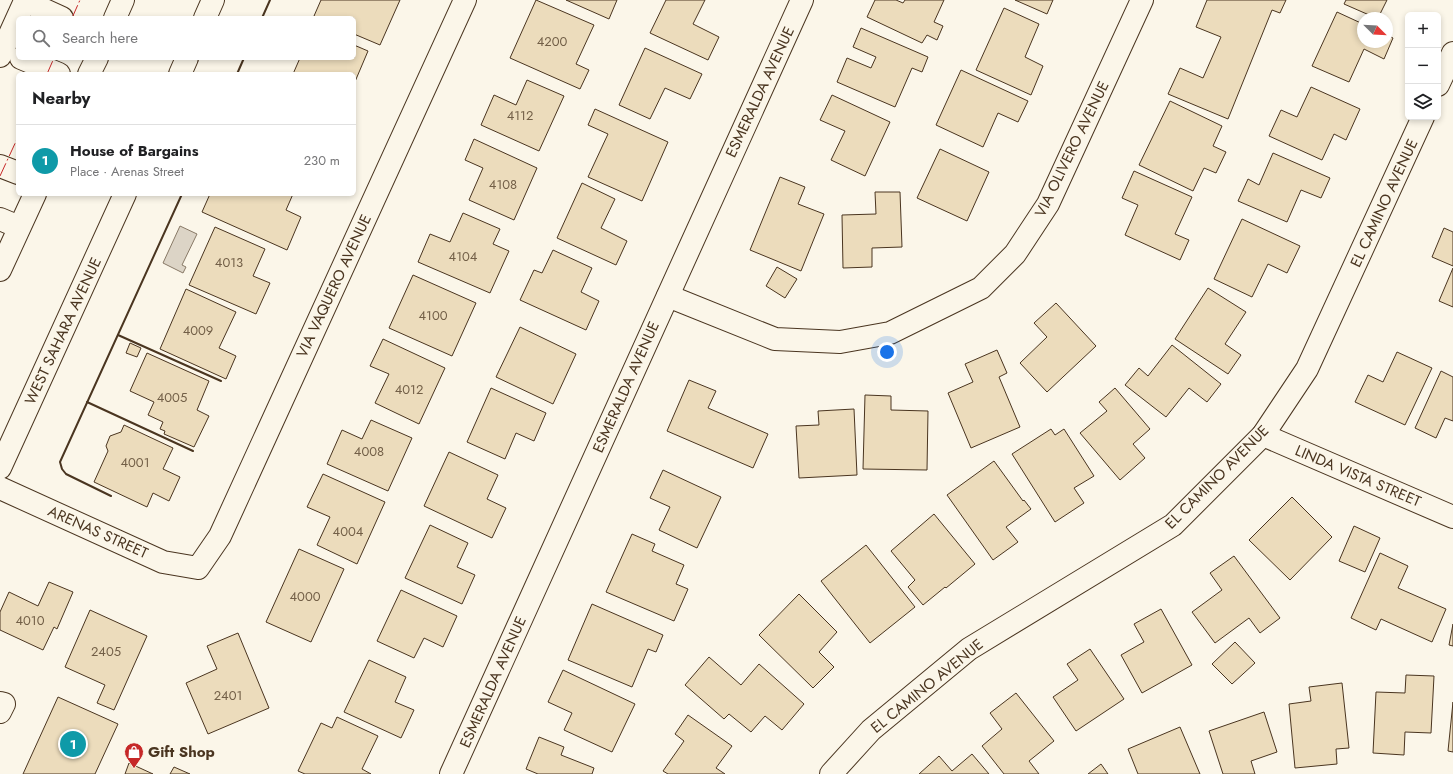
<!DOCTYPE html>
<html lang="en">
<head>
<meta charset="utf-8">
<style>
  :root { --surface:#fff; --page:#f2f2f2; --text:#202124; --muted:#757577; --line:#e0e0e0; --accent:#0b8043 }
  body { margin:0; font-family:Jost,sans-serif; background:var(--page); color:var(--text) }
  .controls { position:absolute; right:12px; top:12px; display:grid; overflow:hidden; border-radius:6px; box-shadow:0 2px 6px #0003 }
  .controls button { width:36px; height:36px; display:grid; place-items:center; padding:0; border:0; border-bottom:1px solid var(--line); background:var(--surface); color:var(--text); font:20px sans-serif }
  .compass { position:absolute; left:1357px; top:12px; width:36px; height:36px; border-radius:50%; background:var(--surface); box-shadow:0 2px 6px #0003; rotate:114deg }
  .you { position:absolute; left:887px; top:352px; width:14px; height:14px; margin:-10px; border:3px solid #fff; border-radius:50%; background:#1a73e8; box-shadow:0 0 0 6px #1a73e833 }
  .badge { display:grid; place-items:center; width:26px; height:26px; border-radius:50%; background:var(--accent); color:#fff; font-size:13px; font-weight:700 }
  .pin { position:absolute; translate:-50% -50%; border:2px solid #fff; box-shadow:0 1px 4px #0006 }
  .list { margin:0; padding:0; list-style:none }
  h2 { display:flex; justify-content:space-between; align-items:center; height:52px; margin:0; padding:0 16px; font-size:17px }
  h2 small { font-size:13px; font-weight:400; color:var(--muted) }
  .list li { display:grid; grid-template-columns:26px 1fr auto; gap:12px; align-items:center; box-sizing:border-box; height:72px; padding:0 16px; border-top:1px solid var(--line) }
  .list b { display:block; font-size:15px; white-space:nowrap }
  .list p { margin:0; font-size:13px; white-space:nowrap; color:var(--muted) }
  .list em { font-size:13px; font-style:normal; color:var(--muted) }
  .icon { flex:none; width:22px; height:22px; fill:none; stroke:currentColor; stroke-width:2; stroke-linecap:round; stroke-linejoin:round }
  .map { position:relative; flex:none; width:1453px; height:774px; overflow:hidden }
  .search { position:absolute; background:var(--surface); box-shadow:0 2px 6px #0003; left:16px; top:16px; width:340px; height:44px; display:flex; align-items:center; gap:10px; box-sizing:border-box; padding:0 14px; border-radius:6px; color:var(--muted); font-size:15px }
  .panel { position:absolute; background:var(--surface); box-shadow:0 2px 6px #0003; left:16px; top:72px; width:340px; height:124px; border-radius:6px }
  .map>svg:first-child { display:block }
</style>
</head>
<body>
<div class="map">
<svg width="1453" height="774" viewBox="0 0 1453 774">
  <rect width="100%" height="100%" fill="#fbf6e9"/>
  <polygon fill="#dcd4c6" stroke="#887966" points="180,226 197,234 182,265 186,267 183,273 163,263"/>
  <g fill="#ecdcbc" stroke="#4a3520">
    <polygon points="321,0 400,0 380,45 354,34 354,18 319,18 314,16"/>
    <polygon points="536,0 594,25 576,64 589,70 580,89 510,58"/>
    <polygon points="566,0 617,0 609,19"/>
    <polygon points="666,0 705,0 693,24 719,37 708,60 650,33"/>
    <polygon points="875,0 896,0 903,3 905,0 944,0 934,22 943,26 937,40 927,35 922,43 867,17"/>
    <polygon points="1015,0 1053,0 1047,14"/>
    <polygon points="1207,0 1286,0 1280,13 1272,10 1228,119 1168,94 1180,68 1203,78 1221,37 1196,27"/>
    <polygon points="1346,0 1387,0 1378,18 1376,18 1344,4"/>
    <polygon points="1004,8 1039,24 1025,57 1043,66 1031,95 976,70"/>
    <polygon points="1337,12 1363,24 1363,42 1387,42 1387,35 1393,38 1384,59 1364,49 1349,82 1312,66"/>
    <polygon points="861,28 928,57 922,72 912,68 895,107 837,82 847,58 871,68 876,57 853,47"/>
    <polygon points="354,45 368,51 354,84 354,74 293,74 300,58 354,58"/>
    <polygon points="645,48 702,74 690,99 665,88 650,119 619,105"/>
    <polygon points="961,70 1028,101 1018,122 998,113 983,147 936,125"/>
    <polygon points="527,80 564,96 539,151 481,125 494,95 516,105"/>
    <polygon points="1311,87 1360,109 1346,140 1334,134 1322,160 1269,136 1281,110 1297,117"/>
    <polygon points="832,95 890,122 865,176 831,160 845,131 820,120"/>
    <polygon points="1170,101 1222,126 1213,146 1226,152 1216,173 1204,168 1193,191 1139,165"/>
    <polygon points="595,109 668,142 642,201 588,177 608,134 588,125"/>
    <polygon points="474,139 537,168 514,220 469,200 483,168 465,160"/>
    <polygon points="940,149 989,172 967,221 917,198"/>
    <polygon points="1273,153 1330,178 1321,198 1301,190 1287,222 1238,201 1248,179 1259,185"/>
    <polygon points="1134,171 1192,197 1175,234 1189,240 1180,260 1125,235 1138,205 1122,198"/>
    <polygon points="780,177 805,187 798,204 824,214 801,271 750,250"/>
    <polygon points="582,183 615,199 601,228 627,241 616,265 557,238"/>
    <polygon points="875,192 900,192 902,247 872,248 872,267 843,268 842,215 876,214"/>
    <polygon points="210,194 293,194 286,210 301,217 287,250 202,212"/>
    <polygon points="463,213 500,229 493,244 509,251 490,293 418,262 430,234 450,242"/>
    <polygon points="1242,219 1300,246 1287,273 1268,264 1252,297 1214,279"/>
    <polygon points="215,227 265,249 253,276 270,283 256,314 189,285"/>
    <polygon points="1444,228 1453,232 1453,266 1432,257"/>
    <polygon points="553,250 592,268 581,292 599,301 586,330 520,300 534,270 542,273"/>
    <polygon points="777,267 797,279 785,298 766,286"/>
    <polygon points="1453,268 1453,307 1439,301"/>
    <polygon points="413,275 476,303 452,356 389,328"/>
    <polygon points="1208,288 1246,312 1225,344 1241,355 1228,374 1175,339"/>
    <polygon points="186,289 236,312 219,348 236,356 226,379 160,349"/>
    <polygon points="1056,303 1096,346 1047,392 1020,363 1047,337 1034,323"/>
    <polygon points="520,327 576,354 553,404 496,377"/>
    <polygon points="383,339 445,368 419,424 375,403 389,374 370,366"/>
    <polygon points="130,343 141,348 137,357 126,353"/>
    <polygon points="1172,345 1221,384 1207,402 1189,388 1166,417 1125,385 1139,368 1148,376"/>
    <polygon points="997,350 1007,373 999,377 1020,427 971,448 948,393 973,382 965,364"/>
    <polygon points="1397,352 1432,368 1405,425 1355,402 1368,375 1383,382"/>
    <polygon points="147,353 209,381 197,410 209,416 194,447 164,434 165,431 160,429 163,422 148,415 154,402 130,391"/>
    <polygon points="1441,371 1453,377 1453,421 1445,418 1436,438 1415,428"/>
    <polygon points="689,380 716,391 708,408 768,434 753,468 667,431"/>
    <polygon points="491,388 546,413 534,441 516,433 505,459 467,442"/>
    <polygon points="1115,388 1150,429 1133,444 1145,458 1120,480 1080,433 1107,411 1099,402"/>
    <polygon points="865,395 891,396 891,410 928,411 927,470 863,469"/>
    <polygon points="854,409 857,475 799,478 796,426 819,425 818,411"/>
    <polygon points="371,420 412,438 388,491 327,464 342,430 362,439"/>
    <polygon points="124,425 173,448 163,469 180,477 169,501 153,493 147,507 94,482 108,451 106,446 110,436 121,432"/>
    <polygon points="1051,429 1055,435 1064,429 1094,476 1074,488 1084,503 1055,522 1012,454"/>
    <polygon points="449,452 498,475 487,499 506,508 492,538 424,506"/>
    <polygon points="994,461 1023,501 1024,500 1031,509 1006,527 1018,542 993,560 947,495"/>
    <polygon points="663,470 721,497 697,548 659,530 670,507 650,498"/>
    <polygon points="323,474 385,502 357,564 317,545 330,517 307,507"/>
    <polygon points="1292,497 1332,537 1290,580 1249,540"/>
    <polygon points="934,514 975,564 946,588 945,587 923,605 908,587 915,580 891,551"/>
    <polygon points="430,525 468,543 457,567 475,575 462,604 405,578"/>
    <polygon points="1354,526 1380,538 1365,572 1339,561"/>
    <polygon points="632,534 655,544 652,551 684,565 676,584 688,589 674,621 606,592"/>
    <polygon points="866,545 915,607 870,643 821,581"/>
    <polygon points="299,549 344,569 311,642 266,622"/>
    <polygon points="1380,553 1408,566 1398,588 1446,609 1432,642 1381,619 1376,630 1351,618"/>
    <polygon points="1234,556 1280,618 1260,633 1249,618 1215,643 1192,612 1222,590 1210,573"/>
    <polygon points="49,582 73,592 57,629 54,627 43,650 0,630 0,612 9,592 38,606"/>
    <polygon points="401,590 457,616 443,647 424,638 414,658 377,641"/>
    <polygon points="799,594 837,632 819,652 834,667 813,688 759,635"/>
    <polygon points="592,604 663,635 656,652 648,649 632,687 568,660"/>
    <polygon points="1161,609 1192,665 1142,693 1121,655 1144,642 1134,624"/>
    <polygon points="90,610 147,636 114,710 97,703 105,685 65,667"/>
    <polygon points="1453,624 1453,646 1449,645"/>
    <polygon points="238,633 269,708 208,734 186,683 217,669 207,646"/>
    <polygon points="1235,642 1255,663 1232,684 1212,664"/>
    <polygon points="1090,649 1124,699 1076,731 1053,697 1078,680 1067,664"/>
    <polygon points="709,657 741,685 759,664 804,704 782,730 765,716 751,732 729,714 724,719 685,685"/>
    <polygon points="369,660 406,677 395,702 414,710 401,738 344,712"/>
    <polygon points="563,670 635,704 612,752 564,730 572,713 548,702"/>
    <polygon points="1406,675 1434,676 1431,733 1405,732 1404,755 1373,753 1376,692 1405,693"/>
    <polygon points="1342,683 1349,748 1336,749 1337,764 1295,768 1289,704 1311,701 1309,687"/>
    <polygon points="1016,693 1054,741 1029,761 1039,774 1004,774 982,746 1002,729 990,713"/>
    <polygon points="58,697 118,724 95,774 23,774"/>
    <polygon points="1453,702 1453,752 1448,751"/>
    <polygon points="1264,712 1277,752 1251,761 1255,774 1223,774 1209,731"/>
    <polygon points="688,715 732,746 716,768 725,774 668,774 663,771 684,741 675,734"/>
    <polygon points="337,717 378,736 362,769 371,774 305,774 298,771 321,723 332,728"/>
    <polygon points="1180,727 1200,774 1138,774 1128,749"/>
    <polygon points="539,737 564,747 561,755 594,768 592,774 538,774 526,769"/>
    <polygon points="972,754 989,774 919,774 939,756 952,771"/>
    <polygon points="129,763 153,774 125,774"/>
    <polygon points="1101,764 1108,774 1088,774"/>
    <polygon points="174,767 190,774 170,774"/>
  </g>
  <g fill="none" stroke-linecap="round" stroke-linejoin="round">
    <defs>
      <g id="minor">
        <polyline points="0,56 25,1 62,18"/>
        <polyline points="21,58 59,74"/>
        <polyline points="1438,85 1453,53"/>
        <polyline points="0,166 18,173"/>
        <polyline points="0,219 19,227"/>
        <polyline points="668,296 775,339 840,342 890,333 981,288 1015,254 1048,204 1142,0"/>
        <polyline points="1263,435 1453,517"/>
        <polyline points="0,488 163,562 198,568 220,536 465,0"/>
        <polyline points="0,703 4,704 0,712"/>
        <polyline points="451,774 802,0"/>
        <polyline points="831,774 871,730 969,649 1173,525 1263,435 1307,369 1423,117"/>
      </g>
      <g id="major">
        <polyline points="115,18 123,0"/>
        <polyline points="205,18 213,0"/>
        <polyline points="89,74 97,58"/>
        <polyline points="180,74 187,58"/>
        <polyline points="0,270 35,194"/>
        <polyline points="0,468 125,194"/>
      </g>
    </defs>
    <use href="#minor" stroke="#4a3520" stroke-width="24"/>
    <use href="#major" stroke="#4a3520" stroke-width="24"/>
    <use href="#minor" stroke="#fbf6e9" stroke-width="22"/>
    <use href="#major" stroke="#fbf6e9" stroke-width="22"/>
    <g stroke="#4a3520" stroke-width="2">
      <polyline points="262,18 270,0"/>
      <polyline points="237,74 244,58"/>
      <polyline points="118,335 221,381"/>
      <polyline points="87,402 193,451"/>
      <polyline points="111,496 66,474 62,469 60,462 182,194"/>
    </g>
    <g stroke="#c62828" stroke-width="1" stroke-dasharray="14 3 2 3" stroke-linecap="butt">
      <polyline points="72,18 80,0"/>
      <polyline points="47,74 54,58"/>
      <polyline points="0,176 18,137"/>
    </g>
  </g>
  <defs>
    <symbol id="shop-pin" viewBox="-11 -11 22 30"><path d="M0 17L-7.5 6A9.5 9.5 0 1 1 7.5 6Z" fill="#c62828" stroke="#fbf6e9"/><path d="M-5-2.5h2.3a2.7 3.5 0 0 1 5.4 0H5L5.5 6h-11ZM-1.5-2.5h3a1.5 2.3 0 0 0-3 0Z" fill="#fff"/></symbol>
  </defs>
  <g fill-rule="evenodd">
    <use href="#shop-pin" x="123" y="741" width="22" height="30"/>
  </g>
  <g text-anchor="middle" stroke-width="3" stroke-linejoin="round" paint-order="stroke">
    <g font-size="13" fill="#725f47">
      <text x="552" y="46">4200</text>
      <text x="520" y="120">4112</text>
      <text x="503" y="189">4108</text>
      <text x="463" y="261">4104</text>
      <text x="229" y="267">4013</text>
      <text x="433" y="320">4100</text>
      <text x="198" y="335">4009</text>
      <text x="409" y="394">4012</text>
      <text x="172" y="402">4005</text>
      <text x="369" y="456">4008</text>
      <text x="135" y="467">4001</text>
      <text x="348" y="536">4004</text>
      <text x="305" y="601">4000</text>
      <text x="30" y="625">4010</text>
      <text x="106" y="656">2405</text>
      <text x="228" y="700">2401</text>
    </g>
    <g font-size="15" fill="#4a3520" stroke="#fbf6e9">
      <text transform="translate(760 92) rotate(-65)" y="5">ESMERALDA AVENUE</text>
      <text transform="translate(1072 149) rotate(-64)" y="5">VIA OLIVERO AVENUE</text>
      <text transform="translate(1384 203) rotate(-65)" y="5">EL CAMINO AVENUE</text>
      <text transform="translate(334 286) rotate(-65)" y="5">VIA VAQUERO AVENUE</text>
      <text transform="translate(63 331) rotate(-65)" y="5">WEST SAHARA AVENUE</text>
      <text transform="translate(626 387) rotate(-66)" y="5">ESMERALDA AVENUE</text>
      <text transform="translate(1358 476) rotate(23)" y="5">LINDA VISTA STREET</text>
      <text transform="translate(1217 477) rotate(-45)" y="5">EL CAMINO AVENUE</text>
      <text transform="translate(98 532) rotate(24)" y="5">ARENAS STREET</text>
      <text transform="translate(493 682) rotate(-66)" y="5">ESMERALDA AVENUE</text>
      <text transform="translate(927 686) rotate(-39)" y="5">EL CAMINO AVENUE</text>
    </g>
    <g font-size="15" font-weight="bold" fill="#4a3520" stroke="#fbf6e9" text-anchor="start">
      <text x="148" y="757">Gift Shop</text>
    </g>
  </g>
</svg>
<div class="controls">
<button>+</button>
<button>−</button>
<button><svg class="icon" aria-label="layers" viewBox="0 0 24 24"><path d="M12 4l9 5-9 5-9-5zM3 14l9 5 9-5"/></svg></button>
</div>
<svg class="compass" viewBox="-18 -18 36 36"><path d="M0-13l5 13h-10z" fill="#e53935"/><path d="M0 13l5-13h-10z" fill="#757577"/></svg>
<div class="you"></div>
<div class="pin badge" style="left:73px;top:744px;background:#0f9aa8">1</div>
<div class="search"><svg class="icon" aria-label="search" viewBox="0 0 24 24"><circle cx="10" cy="10" r="6"/><path d="M15 15l6 6"/></svg>Search here</div>
<section class="panel">
<h2>Nearby<small></small></h2>
<ul class="list">
<li><span class="badge" style="background:#0f9aa8">1</span><div><b>House of Bargains</b><p>Place · Arenas Street</p></div><em>230 m</em></li>
</ul>
</section>
</div>
</body>
</html>
